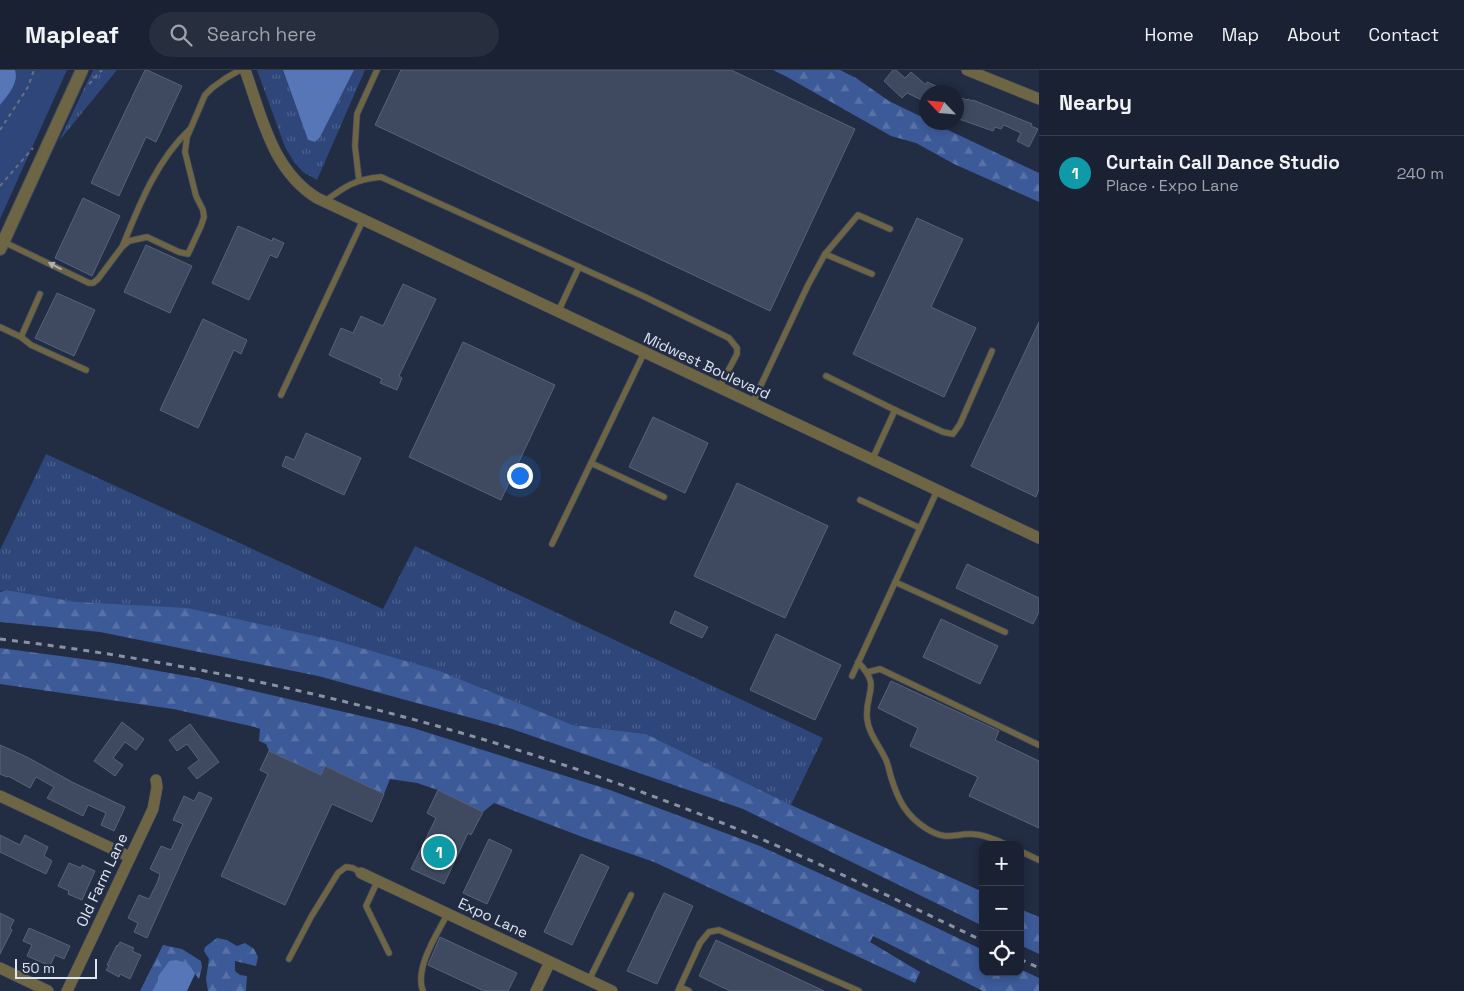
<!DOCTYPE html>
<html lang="en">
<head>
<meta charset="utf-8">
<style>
  :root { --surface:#1a2132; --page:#272e3e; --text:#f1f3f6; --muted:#9fa3ac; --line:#383e4d; --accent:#d6b534 }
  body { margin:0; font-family:"Space Grotesk",sans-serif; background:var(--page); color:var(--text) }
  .controls { position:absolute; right:15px; bottom:15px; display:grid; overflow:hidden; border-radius:10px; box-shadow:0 2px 8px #0003 }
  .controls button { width:45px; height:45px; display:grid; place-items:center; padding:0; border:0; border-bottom:1px solid var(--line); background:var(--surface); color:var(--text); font:25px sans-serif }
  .compass { position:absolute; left:919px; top:15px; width:45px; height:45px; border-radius:50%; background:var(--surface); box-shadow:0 2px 8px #0003; rotate:296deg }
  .scale { position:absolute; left:15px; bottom:12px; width:82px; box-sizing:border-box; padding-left:5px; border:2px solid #dee5f3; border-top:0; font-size:14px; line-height:18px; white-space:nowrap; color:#dee5f3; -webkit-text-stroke:4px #222c42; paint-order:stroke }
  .you { position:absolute; left:519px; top:405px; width:18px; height:18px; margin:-12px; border:4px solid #fff; border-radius:50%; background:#1a73e8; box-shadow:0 0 0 8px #1a73e833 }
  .badge { display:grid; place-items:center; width:32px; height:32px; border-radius:50%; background:var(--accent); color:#fff; font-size:16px; font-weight:700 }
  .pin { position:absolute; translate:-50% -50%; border:2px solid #fff; box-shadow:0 1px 5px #0006 }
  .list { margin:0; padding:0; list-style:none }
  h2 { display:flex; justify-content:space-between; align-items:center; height:65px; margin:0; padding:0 20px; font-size:21px }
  h2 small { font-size:16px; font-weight:400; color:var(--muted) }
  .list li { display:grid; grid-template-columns:32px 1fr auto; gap:15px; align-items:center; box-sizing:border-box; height:75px; padding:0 20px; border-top:1px solid var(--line) }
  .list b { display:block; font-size:19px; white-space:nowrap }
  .list p { margin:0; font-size:16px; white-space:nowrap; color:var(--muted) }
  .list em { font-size:16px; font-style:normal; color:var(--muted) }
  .icon { flex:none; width:28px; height:28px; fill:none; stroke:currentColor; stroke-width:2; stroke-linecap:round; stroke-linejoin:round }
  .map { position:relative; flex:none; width:1039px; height:921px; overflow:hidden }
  header { display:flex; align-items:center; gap:30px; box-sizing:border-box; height:70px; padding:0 25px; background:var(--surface); border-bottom:1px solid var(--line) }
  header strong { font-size:24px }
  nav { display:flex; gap:28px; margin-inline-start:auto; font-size:18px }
  .search { width:350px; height:45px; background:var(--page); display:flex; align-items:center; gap:12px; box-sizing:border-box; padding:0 18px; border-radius:28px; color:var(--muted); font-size:19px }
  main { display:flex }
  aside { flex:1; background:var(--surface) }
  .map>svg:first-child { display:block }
</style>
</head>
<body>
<header>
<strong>Mapleaf</strong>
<div class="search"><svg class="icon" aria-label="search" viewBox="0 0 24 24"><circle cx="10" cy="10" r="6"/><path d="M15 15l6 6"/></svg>Search here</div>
<nav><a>Home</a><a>Map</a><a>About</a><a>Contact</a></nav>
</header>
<main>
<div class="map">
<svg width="1039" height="921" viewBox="0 0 1039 921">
  <defs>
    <pattern id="grass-tufts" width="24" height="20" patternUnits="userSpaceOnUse" patternTransform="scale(1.25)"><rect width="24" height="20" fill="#2e467a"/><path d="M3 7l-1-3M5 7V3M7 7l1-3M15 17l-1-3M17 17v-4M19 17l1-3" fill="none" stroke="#4c618d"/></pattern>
    <pattern id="forest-firs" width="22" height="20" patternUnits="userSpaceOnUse" patternTransform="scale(1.25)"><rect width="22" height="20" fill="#3c5a98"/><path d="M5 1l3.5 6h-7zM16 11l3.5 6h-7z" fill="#5872a7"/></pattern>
  </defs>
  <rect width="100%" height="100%" fill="#222c42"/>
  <g fill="url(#grass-tufts)">
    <polygon points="93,0 117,0 59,71"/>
    <polygon points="257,0 283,0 308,70 315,72 320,66 354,0 365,0 317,110 303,102 294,92 285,77"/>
    <polygon points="46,384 383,539 415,476 823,668 791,735 646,664 573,655 440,601 77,532 6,520 0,521 0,480"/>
  </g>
  <g fill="url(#forest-firs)">
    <polygon points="773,0 840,0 856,8 889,31 926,49 926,52 933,53 1039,103 1039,132 954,94 916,73 891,66 787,7"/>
    <polygon points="6,520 77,532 187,538 337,571 440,601 573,655 646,664 791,735 983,822 983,856 743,739 512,659 318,606 100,562 0,552 0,522"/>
    <polygon points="0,578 113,593 198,608 413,658 610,720 760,776 891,836 983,880 983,902 1020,902 1020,899 1039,908 1039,921 983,921 873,866 870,872 920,902 915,913 654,792 585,768 494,733 483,742 438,720 417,713 390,709 384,724 326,696 321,705 269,681 266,674 259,671 260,659 255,657 173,639 0,614"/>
    <polygon points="1020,839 1039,847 1039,884 1020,875"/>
    <polygon points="217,868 227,870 237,876 245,873 254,879 258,887 256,896 235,891 235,901 240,905 247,906 246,921 208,921 206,909 209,889 204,881 205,877"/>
    <polygon points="163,875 182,879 201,891 202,897 199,909 195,904 192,898 169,891 158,906 158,910 152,921 140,921"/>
  </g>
  <polygon fill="#2e467a" points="0,0 67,0 0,149"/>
  <g fill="#5776b7">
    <path d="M0 0H15C19 13 8 25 0 35Z"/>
    <polygon points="283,0 354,0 320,67 315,72 308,70"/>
    <path d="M176 890C186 893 191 894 195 904L187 921H152L158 910V906L169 891Z"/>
  </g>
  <g fill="#3f4a61" stroke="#57637b">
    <polygon points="145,0 147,0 182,16 156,72 146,67 119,126 91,113"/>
    <polygon points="401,0 731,0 855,59 770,241 375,55"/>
    <polygon points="893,0 896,0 905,8 911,2 926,15 927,12 949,22 926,22 926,32 907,23 902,28 884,11"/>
    <polygon points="956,26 967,30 968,29 972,31 973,30 1032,54 1031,56 1038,59 1029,77 1017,71 1021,63 1004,55 1001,59 995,57 993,61 956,48"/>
    <polygon points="83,128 120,146 92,206 55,188"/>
    <polygon points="917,148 963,169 931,237 976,258 944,327 853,284"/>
    <polygon points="238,156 272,171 273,168 284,173 277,188 270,185 249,230 212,213"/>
    <polygon points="146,175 192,196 170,243 124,222"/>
    <polygon points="403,214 436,229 399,306 402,308 397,320 380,313 382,309 329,285 341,258 353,263 361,246 383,256"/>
    <polygon points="57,223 95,240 74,286 35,268"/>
    <polygon points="203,249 247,270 241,284 234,280 198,358 160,340"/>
    <polygon points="1039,252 1039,419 1036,427 971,396"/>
    <polygon points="463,272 555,315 501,430 409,387"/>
    <polygon points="653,347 708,373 685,423 629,397"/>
    <polygon points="306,363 361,388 344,425 282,396 286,386 294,390"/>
    <polygon points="737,413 828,456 785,548 694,506"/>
    <polygon points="967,494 1039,528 1039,542 1033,554 956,518"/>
    <polygon points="675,541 708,557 702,568 670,553"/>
    <polygon points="941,549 998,576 980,614 923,587"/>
    <polygon points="776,564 841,595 815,650 750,620"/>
    <polygon points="891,611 999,661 995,670 1039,691 1039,758 969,726 978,707 910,676 918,658 878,638"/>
    <polygon points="122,652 144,669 136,680 125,672 113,688 123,695 115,706 94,691"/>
    <polygon points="190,654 219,692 197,709 188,698 199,690 187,674 177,681 169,670"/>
    <polygon points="0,675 27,687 72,712 125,737 114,761 101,755 106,743 88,735 83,746 47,728 54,717 36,707 30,718 8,706 7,707 0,704"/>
    <polygon points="269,681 321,705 325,696 384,724 372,752 332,734 285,835 221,806 268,704 260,700"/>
    <polygon points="438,720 483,742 471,765 468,763 444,814 411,799 436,748 427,743"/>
    <polygon points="199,722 212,728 188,777 147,868 134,862 138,853 128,848 139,825 149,829 157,813 160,804 150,799 161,776 171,780 183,754 173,750 184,726 194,731"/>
    <polygon points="0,765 20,775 25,765 48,777 44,786 52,791 46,804 0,782"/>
    <polygon points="489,769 512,780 487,834 463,823"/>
    <polygon points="581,784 609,797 572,875 544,862"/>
    <polygon points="69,793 81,798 82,795 95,801 82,830 68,824 69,821 58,816"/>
    <polygon points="664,823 693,836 657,914 627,901"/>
    <polygon points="0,843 14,850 10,858 12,860 0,884"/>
    <polygon points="29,858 70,876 64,889 55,885 50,896 27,886 32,875 23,871"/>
    <polygon points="440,867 517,903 508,921 484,921 428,895"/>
    <polygon points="716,870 824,921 730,921 699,906"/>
    <polygon points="120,872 134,878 132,881 141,885 130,909 120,904 119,907 106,900 109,896 107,895 117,875 118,876"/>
  </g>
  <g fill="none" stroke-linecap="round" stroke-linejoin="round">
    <defs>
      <g id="service">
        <polyline points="359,110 355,76 357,44 377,0"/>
        <path d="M324 132C344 117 355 109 381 107L643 226 729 268 737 278V284L719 318"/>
        <polyline points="4,172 89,213 93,213 98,209 122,177 129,171 147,167 179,182 188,184 201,156 204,147 203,140 196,126 185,82 187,67 205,25 212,18 226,8 240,0"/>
        <path d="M123 175C140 133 157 90 190 59"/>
        <polyline points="825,184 872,204"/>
        <polyline points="558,242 579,197"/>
        <polyline points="0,257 21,267 40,224"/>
        <polyline points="21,267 31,275 86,300"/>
        <polyline points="826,306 895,340"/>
        <polyline points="281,325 363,150"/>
        <polyline points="752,334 808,215 825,184 858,145 890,159"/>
        <polyline points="872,390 895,340 943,362 953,364 960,354 992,281"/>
        <polyline points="591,393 664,427"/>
        <polyline points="860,430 920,458"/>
        <polyline points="552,474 644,283"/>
        <polyline points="895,512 1005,562"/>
        <path d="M858 592C882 617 865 621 867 648 868 662 878 674 884 686 888 692 889 700 891 707 898 730 906 746 927 759 947 771 952 764 971 764 983 764 997 770 1007 775"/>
        <polyline points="868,602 880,599 1039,675"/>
        <polyline points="852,606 937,421"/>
        <polyline points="1020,781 1039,790"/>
        <polyline points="378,810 366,836 389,883"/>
        <polyline points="289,889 311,847 338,803 346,797 353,798 361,803"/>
        <polyline points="589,910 631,825"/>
        <polyline points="680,917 689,921"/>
        <path d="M423 921C414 899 437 864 448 843"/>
        <polyline points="678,921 700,873 709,862 719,860 859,921"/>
      </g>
      <g id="minor">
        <path d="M245 0C262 47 272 100 317 128L1039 468"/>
        <polyline points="967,0 1039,29"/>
        <polyline points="0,726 130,787"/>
        <polyline points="361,803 612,921"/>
        <polyline points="0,898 48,921"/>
        <polyline points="67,921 153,739 157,717 156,710"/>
        <polyline points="536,921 550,892"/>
      </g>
      <polyline id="tertiary" points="0,179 82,0"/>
    </defs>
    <use href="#service" stroke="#404a5e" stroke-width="7"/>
    <use href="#minor" stroke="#404a5e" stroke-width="12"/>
    <use href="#tertiary" stroke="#404a5e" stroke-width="14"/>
    <g stroke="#677083" stroke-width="2" stroke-dasharray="4 4" stroke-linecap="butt">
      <polyline points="89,14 102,0"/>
      <polyline points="0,60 28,17 34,0"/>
      <polyline points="0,116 33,78"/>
    </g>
    <use href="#service" stroke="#6e6545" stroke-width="5.5"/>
    <use href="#minor" stroke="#6e6545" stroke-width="11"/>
    <use href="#tertiary" stroke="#6e6545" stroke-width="12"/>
    <g stroke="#8a92a4" stroke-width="3" stroke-dasharray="6 6" stroke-linecap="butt">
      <path d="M0 569C252 599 502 663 737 759 820 793 902 832 983 871"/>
      <polyline points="1020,889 1039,898"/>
    </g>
  </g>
  <defs><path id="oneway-solid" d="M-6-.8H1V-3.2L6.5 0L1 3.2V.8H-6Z" transform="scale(1.25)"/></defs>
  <use fill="#b1b2ad" href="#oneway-solid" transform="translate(55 196) rotate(-153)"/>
  <g text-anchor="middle" stroke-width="4.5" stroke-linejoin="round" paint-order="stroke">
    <g font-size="15" fill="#dee5f3" stroke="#222c42">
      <text transform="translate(707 296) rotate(25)" y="5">Midwest Boulevard</text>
      <text transform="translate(102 810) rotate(-65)" y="5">Old Farm Lane</text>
      <text transform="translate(493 848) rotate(25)" y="5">Expo Lane</text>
    </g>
  </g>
</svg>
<div class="controls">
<button>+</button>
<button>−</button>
<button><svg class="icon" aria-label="locate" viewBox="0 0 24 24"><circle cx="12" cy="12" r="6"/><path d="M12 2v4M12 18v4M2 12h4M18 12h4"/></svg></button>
</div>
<svg class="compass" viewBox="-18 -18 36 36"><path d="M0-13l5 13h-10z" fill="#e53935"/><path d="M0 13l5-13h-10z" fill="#9fa3ac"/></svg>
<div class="scale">50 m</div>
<div class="you"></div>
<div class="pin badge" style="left:439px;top:782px;background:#0f9aa8">1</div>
</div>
<aside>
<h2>Nearby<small></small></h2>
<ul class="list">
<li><span class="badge" style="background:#0f9aa8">1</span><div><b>Curtain Call Dance Studio</b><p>Place · Expo Lane</p></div><em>240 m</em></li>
</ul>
</aside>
</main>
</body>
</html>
